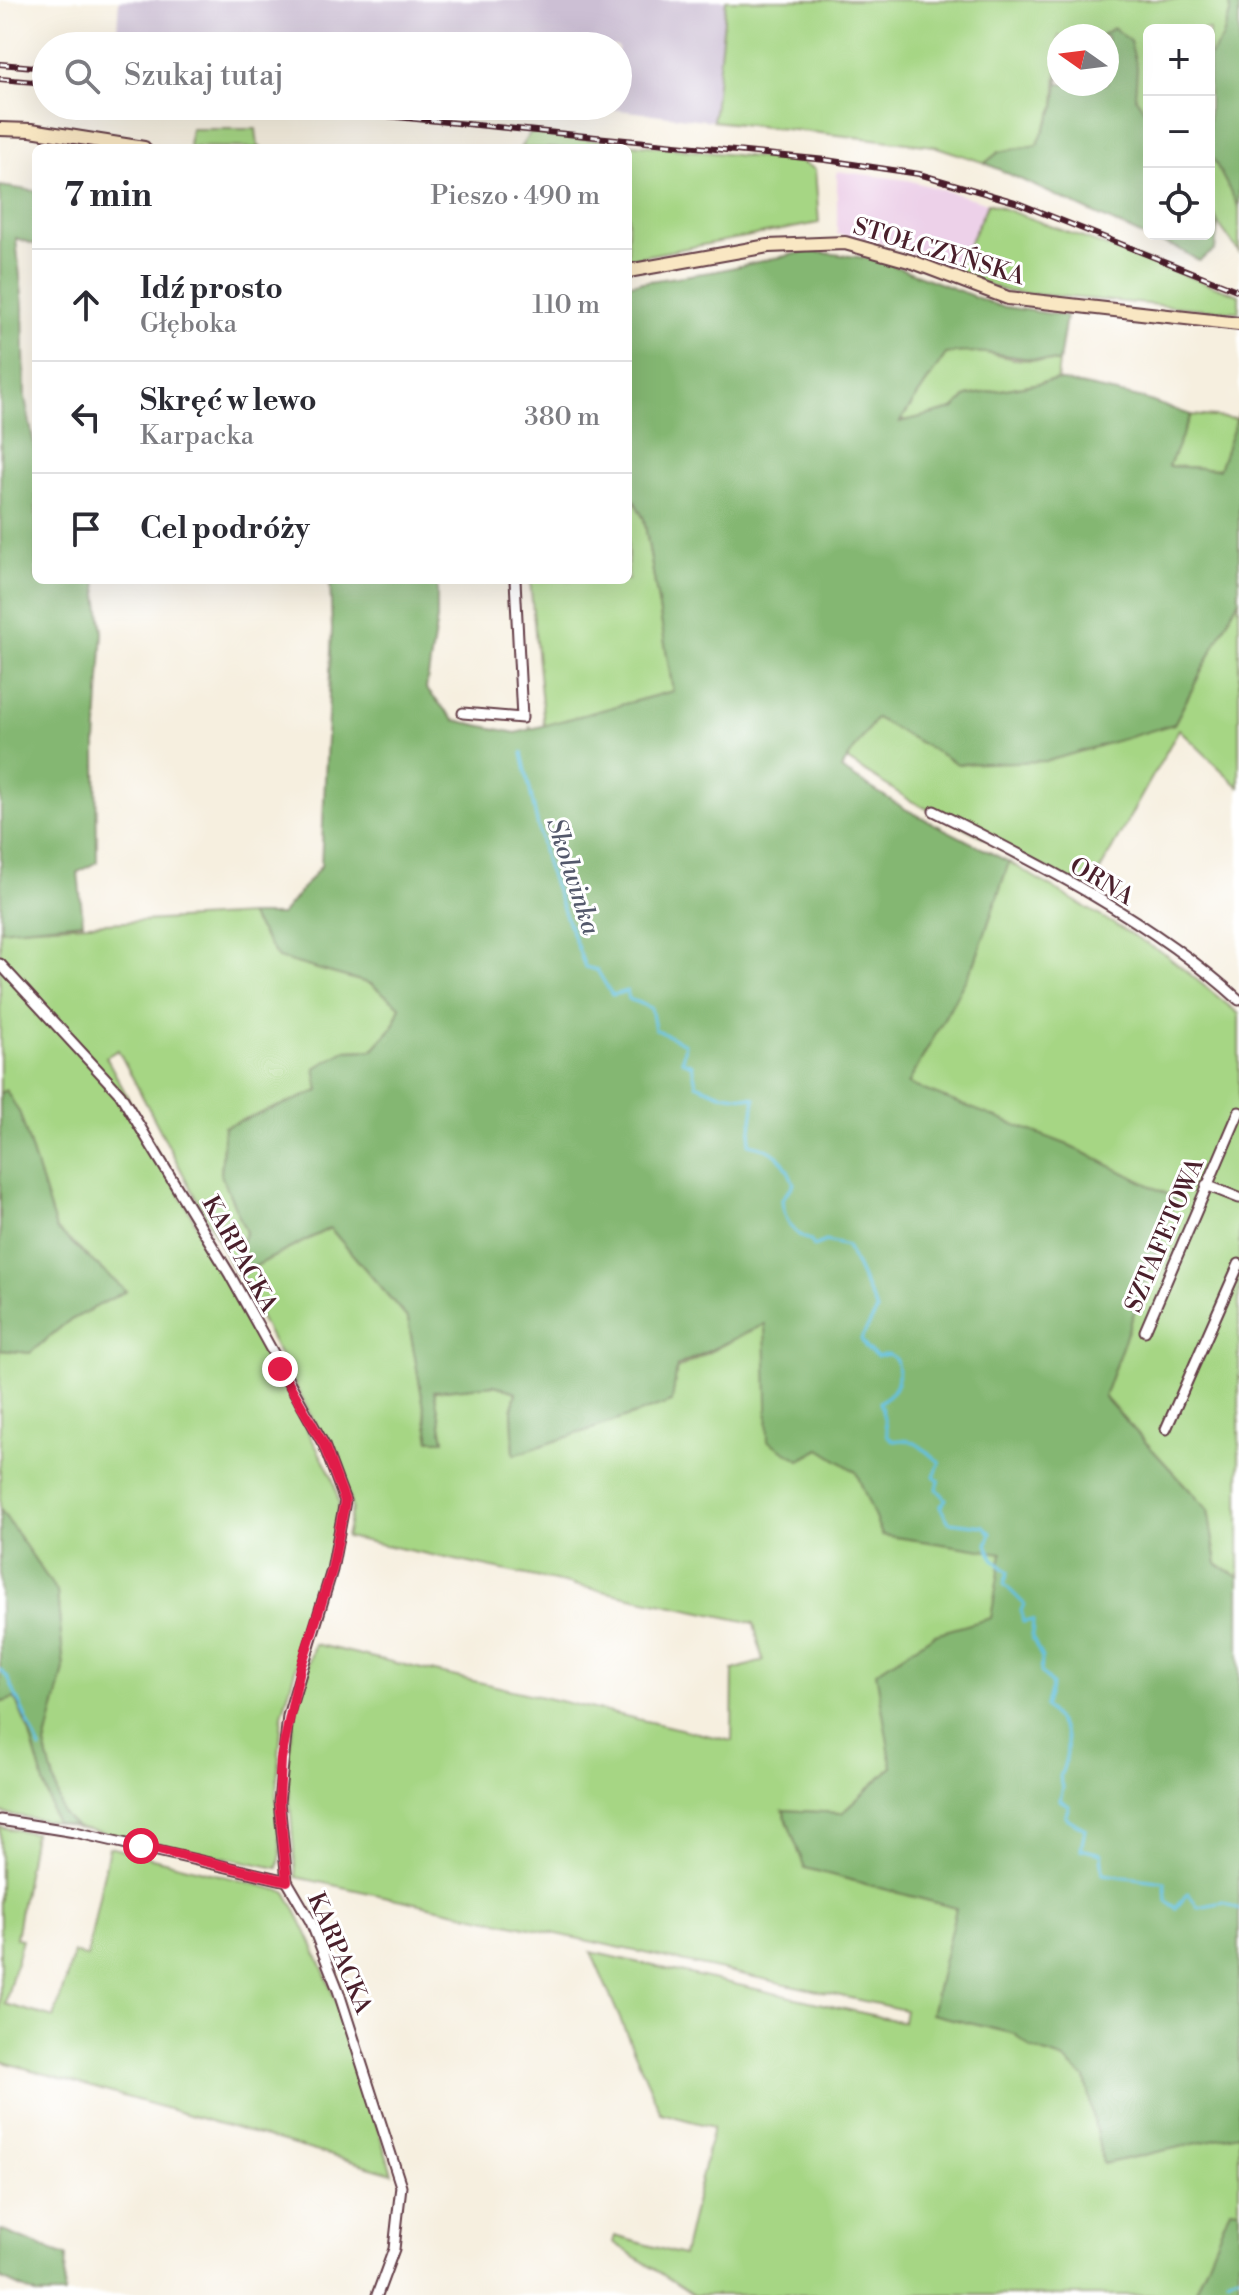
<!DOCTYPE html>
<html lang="pl">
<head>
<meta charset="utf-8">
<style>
  :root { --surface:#fff; --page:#f2f2f3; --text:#2b2b33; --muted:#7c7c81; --line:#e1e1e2 }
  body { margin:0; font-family:"Libre Bodoni",serif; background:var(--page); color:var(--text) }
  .controls { position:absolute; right:24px; top:24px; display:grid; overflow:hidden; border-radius:12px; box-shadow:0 8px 32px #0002 }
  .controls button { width:72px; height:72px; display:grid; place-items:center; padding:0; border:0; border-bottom:2px solid var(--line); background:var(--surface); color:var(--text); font:40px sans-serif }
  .compass { position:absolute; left:1047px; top:24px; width:72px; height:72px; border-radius:50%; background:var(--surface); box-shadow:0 8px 32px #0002; rotate:284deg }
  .stop { position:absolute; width:24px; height:24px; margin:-18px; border:6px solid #e11d48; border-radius:50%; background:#fff }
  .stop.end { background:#e11d48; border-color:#fff; box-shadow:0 2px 8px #0008 }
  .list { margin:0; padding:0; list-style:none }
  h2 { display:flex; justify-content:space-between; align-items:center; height:104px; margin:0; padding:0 32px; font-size:34px }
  h2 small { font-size:26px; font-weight:400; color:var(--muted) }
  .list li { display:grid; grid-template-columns:52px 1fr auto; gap:24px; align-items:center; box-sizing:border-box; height:112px; padding:0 32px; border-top:2px solid var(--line) }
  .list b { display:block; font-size:30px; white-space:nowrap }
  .list p { margin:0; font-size:26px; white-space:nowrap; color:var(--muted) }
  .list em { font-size:26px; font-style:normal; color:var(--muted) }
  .icon { flex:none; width:44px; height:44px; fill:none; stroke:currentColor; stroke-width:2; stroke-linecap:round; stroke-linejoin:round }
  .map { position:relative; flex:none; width:1239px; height:2295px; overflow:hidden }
  .search { position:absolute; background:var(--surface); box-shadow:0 8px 32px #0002; left:32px; top:32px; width:600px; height:88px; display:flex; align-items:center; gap:20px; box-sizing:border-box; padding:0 28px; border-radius:44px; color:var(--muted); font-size:30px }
  .panel { position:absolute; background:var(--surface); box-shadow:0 8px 32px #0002; left:32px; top:144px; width:600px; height:440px; border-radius:12px }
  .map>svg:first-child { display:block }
</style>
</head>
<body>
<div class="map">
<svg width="1239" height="2295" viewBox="0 0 1239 2295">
  <rect width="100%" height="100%" fill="#fff"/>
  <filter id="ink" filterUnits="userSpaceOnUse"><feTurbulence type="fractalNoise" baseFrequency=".0125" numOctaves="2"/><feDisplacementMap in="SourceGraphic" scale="16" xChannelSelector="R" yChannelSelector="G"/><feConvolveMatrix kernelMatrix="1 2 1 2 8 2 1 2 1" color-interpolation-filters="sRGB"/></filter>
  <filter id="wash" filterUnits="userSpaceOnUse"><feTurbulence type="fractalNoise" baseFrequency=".006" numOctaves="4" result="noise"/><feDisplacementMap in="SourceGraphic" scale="32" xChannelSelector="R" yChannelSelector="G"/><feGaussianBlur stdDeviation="1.8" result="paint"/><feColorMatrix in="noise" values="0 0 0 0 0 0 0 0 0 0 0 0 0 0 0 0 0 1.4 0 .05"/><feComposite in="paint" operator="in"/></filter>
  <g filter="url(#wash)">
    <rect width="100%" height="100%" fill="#f6efdf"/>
    <polygon fill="#edd1e9" points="837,171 908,180 988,203 955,273 888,245 837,234"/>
    <polygon fill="#ccbfd4" points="119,0 726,0 713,121 584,106 618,106 618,46 116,46"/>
    <g fill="#a6d684" stroke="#787a58" stroke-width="2" fill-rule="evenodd">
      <path d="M726 0H1239V252L1218 223 1209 202V30H1149V116C1144 110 1136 102 1135 94 1132 63 1142 51 1114 28L1100 36H1059L1055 107 1037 145 999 152 985 163 934 146 713 121Z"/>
      <polygon points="191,129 256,129 258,146 262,148 189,147"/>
      <polygon points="530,133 800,162 815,169 819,223 628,259 628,148 520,148"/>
      <polygon points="988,203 1239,295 1239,312 1008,292 955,273"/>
      <polygon points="972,350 1014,359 1059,362 1057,380 967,396 953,409 899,423 946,354"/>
      <polygon points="1191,415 1237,419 1220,469 1168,466"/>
      <polygon points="628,489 644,519 673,691 544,726 530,580 628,580"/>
      <polygon points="1239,599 1239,787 1179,729 1089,890 911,801 847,760 876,718 958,764 1174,724"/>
      <path d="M530 727 756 849 1188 1551 1239 1597V2295H694L613 2242 615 2236 683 2255 713 2127 661 2113 591 1952 903 2022 905 2010 296 1877 287 1764 294 1718 314 1644 732 1741 733 1670 763 1661 754 1623 346 1537 352 1509 345 1481 238 1275 330 1228 408 1319 430 1440H444L434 1391 494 1385 516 1391 512 1410 514 1454 738 1337 555 1018ZM892 1767 1016 2034 956 1908 805 1868 783 1810 842 1813Z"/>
      <polygon points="1009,862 1166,955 1239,1014 1239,1577 1217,1564 1208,1510 1104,1397 1175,1198 908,1084 975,962"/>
      <polygon points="249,915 278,958 371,984 400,1006 393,1027 372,1050 344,1051 319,1091 224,1127 221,1175 246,1232 231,1265 118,1050 106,1057 332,1476 339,1502 336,1528 282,1715 276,1793 281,1854 278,1868 76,1827 62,1813 45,1745 64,1669 57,1592 0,1509 0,1350 30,1353 67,1322 125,1291 56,1229 20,1114 6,1091 0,1093 0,929"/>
      <polygon points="15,1697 29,1731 55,1822 0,1813 0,1703"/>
      <path d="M0 1827 34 1833 16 1938 22 1939 5 2004 54 2018 74 1953 87 1957 109 1847 286 1892C335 1979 361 2078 392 2173L0 2061Z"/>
    </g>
    <g fill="#84b772" stroke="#676b4e" stroke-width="2">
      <polygon points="1226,0 1239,0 1239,208 1209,151 1209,57 1222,39 1230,13 1230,2"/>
      <polygon points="1114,28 1130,41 1137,67 1135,97 1149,116 1149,234 1209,234 1209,202 1218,223 1215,250 1199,261 1177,248 1145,237 985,163 999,152 1037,145 1055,107 1059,73 1059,84 1107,84 1107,36 1100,36"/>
      <polygon points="0,186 36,191 36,245 16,238 23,305 25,397 36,455 36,580 96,580 103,632 96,743 97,862 78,872 83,922 1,930"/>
      <path d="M808 251 876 259 999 306 1066 316 1059 362C1021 360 983 348 946 354L900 422 953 409 967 396 1057 380 1144 399 1191 415 1169 466 1219 469 1239 413V599L1174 724 1048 761 958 764 876 718 841 769 907 810 1009 862 975 962 908 1084 1071 1146 1175 1198 1104 1397 1208 1510 1217 1564 1239 1577V2134L1103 2164 1085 2078 1064 2060 1030 2048 1015 2034 931 2014 956 1908 805 1868 783 1810 842 1813 892 1767 876 1672 935 1634 991 1618 1002 1553 882 1535 856 1472 820 1449 800 1460 768 1441 765 1324 677 1366 672 1402 514 1455 512 1410 516 1392 494 1385 434 1391 444 1440H430L408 1319 330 1228 238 1275 231 1265 246 1232 221 1175 224 1127 319 1091 315 1068 345 1051 372 1050 393 1027 400 1006 371 984 278 958 249 915H281L321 866 332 629 330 580H437V619L426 689 454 720 516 733 673 691 644 519 628 489V284L717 271Z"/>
      <polygon points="6,1090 20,1114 56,1229 126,1291 67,1322 30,1353 0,1350 0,1093"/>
      <polygon points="0,1509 57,1592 64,1669 45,1745 62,1813 76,1827 55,1822 29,1731 15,1698 0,1703"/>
      <polygon points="1230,2208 1239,2209 1239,2295 1194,2295"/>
      <polygon points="0,2230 66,2256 64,2295 37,2295 0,2278"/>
    </g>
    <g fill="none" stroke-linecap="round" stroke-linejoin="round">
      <g stroke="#63c1e1" stroke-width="3">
        <path d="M522 753 546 864 585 967 597 970 612 995 627 991 629 999 651 1008 655 1029 685 1044 682 1061 692 1065 696 1084 721 1094 755 1098 749 1144C776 1149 785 1160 794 1184L782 1199C783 1217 792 1235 810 1240L814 1246 826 1241 847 1246 877 1311 861 1339 866 1348 877 1356 889 1354 896 1359C901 1380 898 1390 880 1402L888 1436 894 1441C918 1436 922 1451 940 1462L934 1476 939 1480 937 1489 946 1499 940 1507 949 1522 984 1526 991 1533 987 1544 994 1560 1008 1572 1004 1584 1024 1604 1021 1611 1023 1622 1033 1620 1032 1637 1042 1658 1041 1672 1052 1685 1045 1707C1069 1731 1073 1745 1060 1777L1063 1787 1060 1800 1069 1806 1065 1817 1085 1829 1081 1849 1101 1854 1103 1874 1165 1882 1166 1901 1176 1908 1188 1893 1198 1907 1223 1902 1239 1909"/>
        <polyline points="0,1669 9,1680 40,1749"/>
        <polyline points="1227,2279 1239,2275"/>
      </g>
    </g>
  </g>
  <g filter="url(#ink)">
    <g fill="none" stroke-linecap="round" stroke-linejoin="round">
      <defs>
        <g id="street">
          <polyline points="463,713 522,718 515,580"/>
          <path d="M934 811C1037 862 1154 922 1239 1000"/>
          <polyline points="0,964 120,1094 230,1275 324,1445 345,1501 332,1570 288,1716 279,1802 287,1881 311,1922 338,1990 401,2186 394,2249 377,2295"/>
          <polyline points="1206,1185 1239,1198"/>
          <polyline points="1145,1331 1239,1112"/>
          <polyline points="1166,1429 1239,1264"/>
          <polyline points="0,1820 75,1832 287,1881"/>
        </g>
        <g id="secondary">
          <polyline points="0,129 31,130 144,148"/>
          <polyline points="628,271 768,246 845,243 913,262 1008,298 1239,324"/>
        </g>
      </defs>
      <use href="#street" stroke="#643e46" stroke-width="13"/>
      <use href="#secondary" stroke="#643e46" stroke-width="16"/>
      <use href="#street" stroke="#fff" stroke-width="9"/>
      <use href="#secondary" stroke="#f9e7c3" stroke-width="12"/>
      <defs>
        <g id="rail">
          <polyline points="0,64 46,68"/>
          <polyline points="0,79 46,83"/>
          <polyline points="287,106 826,160 919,174 1015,202 1239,291"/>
        </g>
      </defs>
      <use href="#rail" stroke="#4a1f2b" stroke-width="6"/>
      <use href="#rail" stroke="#fff" stroke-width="3" stroke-dasharray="9" stroke-linecap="butt"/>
    </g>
  </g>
  <g fill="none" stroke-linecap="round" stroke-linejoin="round" filter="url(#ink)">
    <polyline stroke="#e11d48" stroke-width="10" points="141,1846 287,1881 279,1802 281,1759 300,1669 332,1570 345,1501 324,1445 280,1369"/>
  </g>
  <g text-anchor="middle" stroke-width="6" stroke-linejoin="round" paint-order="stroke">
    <g font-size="24" fill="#4a1f2b" stroke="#fff">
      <text transform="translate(939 251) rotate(17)" y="8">STOŁCZYŃSKA</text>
      <text transform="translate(1102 881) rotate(31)" y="8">ORNA</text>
      <text transform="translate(1164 1235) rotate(-67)" y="8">SZTAFETOWA</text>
      <text transform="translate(240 1254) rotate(61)" y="8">KARPACKA</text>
      <text transform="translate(340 1953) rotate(67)" y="8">KARPACKA</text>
    </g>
    <g font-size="26" font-style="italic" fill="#53586b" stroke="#fff">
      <text transform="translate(574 876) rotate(72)" y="9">Skolwinka</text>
    </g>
  </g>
</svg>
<div class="controls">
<button>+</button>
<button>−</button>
<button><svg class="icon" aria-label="locate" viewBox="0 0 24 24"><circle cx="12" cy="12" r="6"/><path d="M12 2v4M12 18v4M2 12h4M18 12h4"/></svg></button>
</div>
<svg class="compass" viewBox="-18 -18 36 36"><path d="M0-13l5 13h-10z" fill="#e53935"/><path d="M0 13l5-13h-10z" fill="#7c7c81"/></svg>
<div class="stop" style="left:141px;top:1846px"></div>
<div class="stop end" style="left:280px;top:1369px"></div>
<div class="search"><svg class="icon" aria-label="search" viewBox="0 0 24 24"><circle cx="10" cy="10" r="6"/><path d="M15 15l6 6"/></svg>Szukaj tutaj</div>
<section class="panel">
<h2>7 min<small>Pieszo · 490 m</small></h2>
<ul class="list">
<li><svg class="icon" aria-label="ahead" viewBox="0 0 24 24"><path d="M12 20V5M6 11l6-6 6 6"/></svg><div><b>Idź prosto</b><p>Głęboka</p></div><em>110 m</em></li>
<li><svg class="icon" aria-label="left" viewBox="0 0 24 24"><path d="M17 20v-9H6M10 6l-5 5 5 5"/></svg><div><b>Skręć w lewo</b><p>Karpacka</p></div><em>380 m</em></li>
<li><svg class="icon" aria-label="arrive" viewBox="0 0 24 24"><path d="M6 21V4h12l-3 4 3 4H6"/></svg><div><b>Cel podróży</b></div></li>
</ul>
</section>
</div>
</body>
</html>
